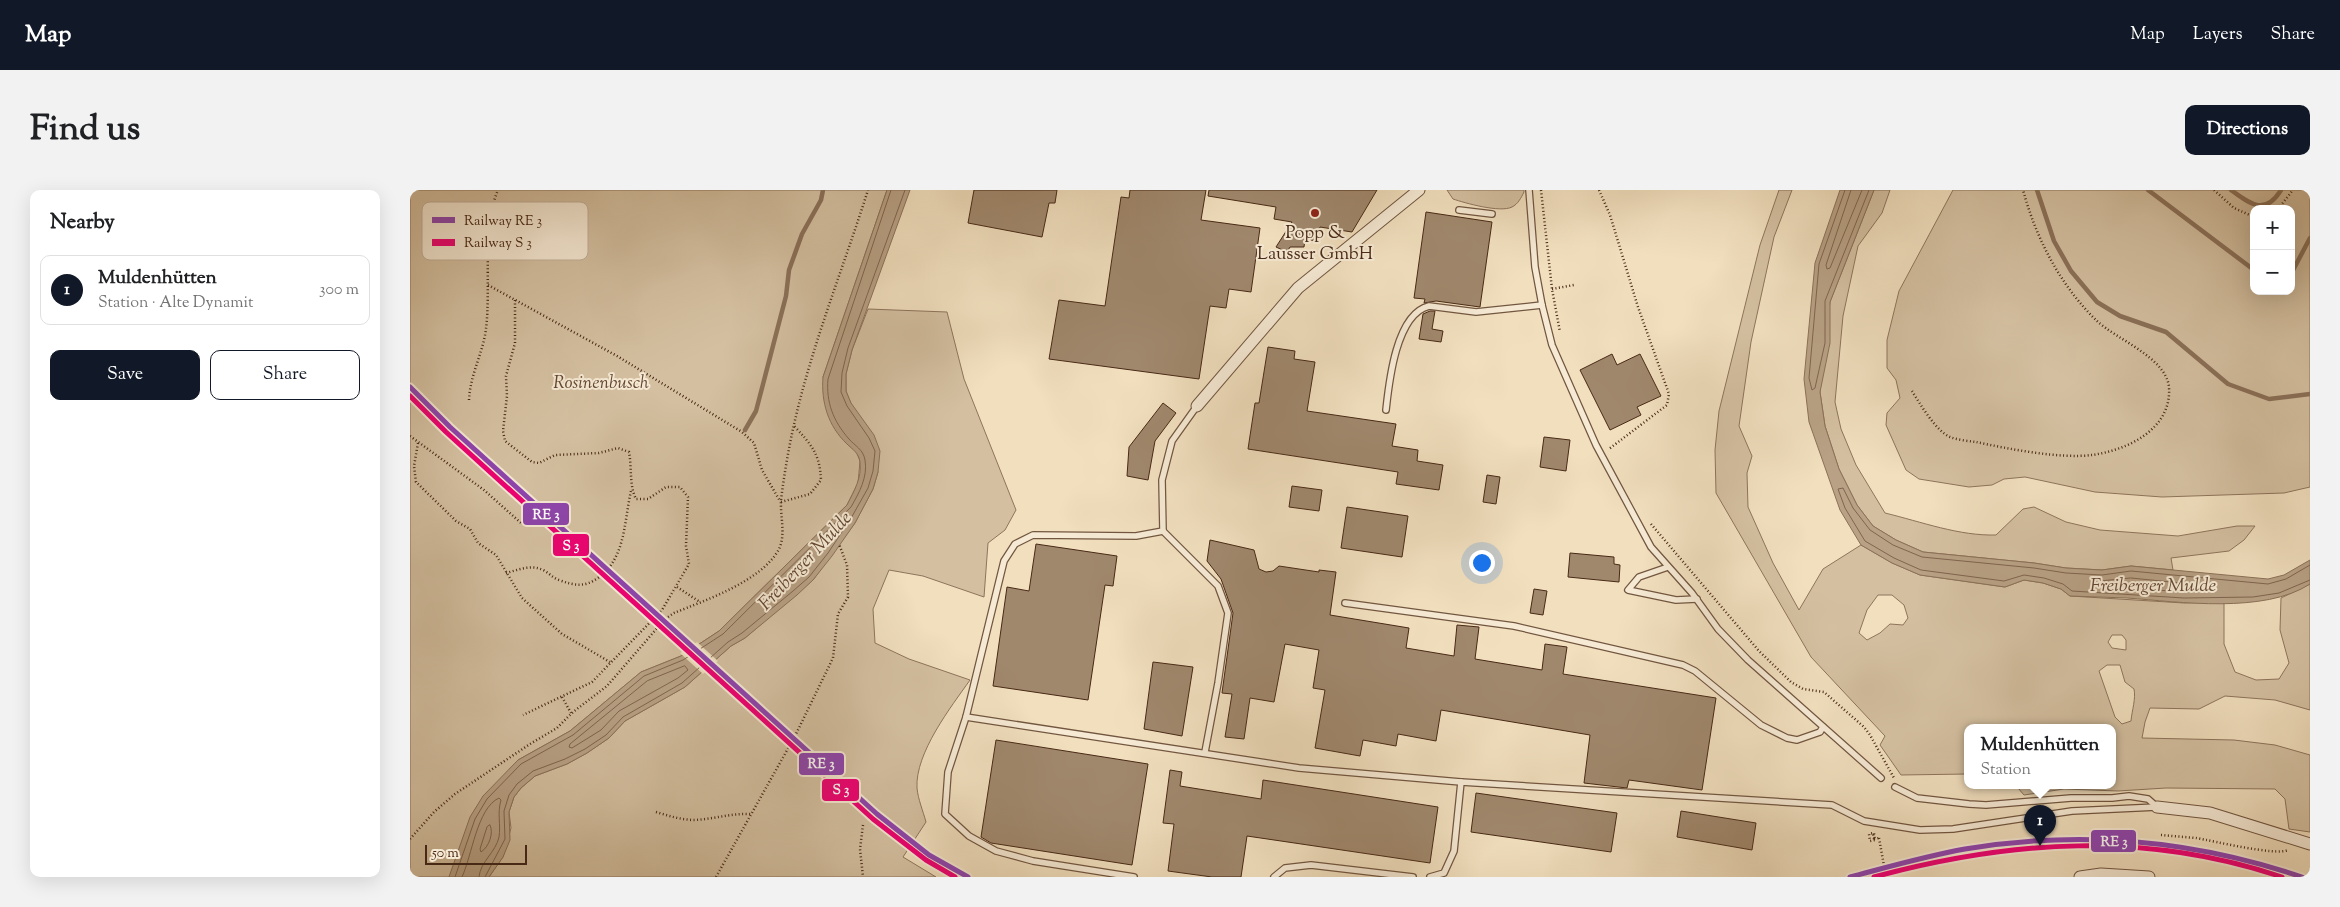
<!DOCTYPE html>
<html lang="en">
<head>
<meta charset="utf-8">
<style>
  :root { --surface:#fff; --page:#f2f2f2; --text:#202124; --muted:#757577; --line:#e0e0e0; --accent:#111827 }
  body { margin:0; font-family:"Sorts Mill Goudy",serif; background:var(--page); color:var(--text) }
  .controls { position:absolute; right:15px; top:15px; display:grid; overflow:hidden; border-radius:10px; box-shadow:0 5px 20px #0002 }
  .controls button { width:45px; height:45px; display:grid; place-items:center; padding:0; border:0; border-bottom:1px solid var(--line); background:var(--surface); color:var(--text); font:25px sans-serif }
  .scale { position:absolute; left:15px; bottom:12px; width:102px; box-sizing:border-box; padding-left:5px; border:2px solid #482916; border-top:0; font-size:14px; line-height:18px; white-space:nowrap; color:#482916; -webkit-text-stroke:4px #f6ead5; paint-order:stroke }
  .you { position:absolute; left:1071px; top:372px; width:18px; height:18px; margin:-12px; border:4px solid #fff; border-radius:50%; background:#1a73e8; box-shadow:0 0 0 8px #1a73e833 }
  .badge { display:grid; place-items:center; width:32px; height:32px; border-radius:50%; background:var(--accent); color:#fff; font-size:16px; font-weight:700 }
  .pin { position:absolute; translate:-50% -41px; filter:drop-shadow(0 1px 2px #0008) }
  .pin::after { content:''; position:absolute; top:26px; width:18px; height:15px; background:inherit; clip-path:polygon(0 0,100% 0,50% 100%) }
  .popup { position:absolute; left:1554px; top:534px; width:152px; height:65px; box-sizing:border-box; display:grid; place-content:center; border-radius:10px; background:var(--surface); filter:drop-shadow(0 1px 4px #0005); font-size:16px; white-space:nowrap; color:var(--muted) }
  .popup b { font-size:19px; color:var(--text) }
  .popup::after { content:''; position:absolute; left:50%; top:100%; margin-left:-10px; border:10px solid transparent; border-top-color:var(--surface) }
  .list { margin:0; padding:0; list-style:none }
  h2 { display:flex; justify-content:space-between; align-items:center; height:65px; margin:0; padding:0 20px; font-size:21px }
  h2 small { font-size:16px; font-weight:400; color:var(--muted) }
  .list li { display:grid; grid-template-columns:32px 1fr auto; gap:15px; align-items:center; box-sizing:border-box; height:70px; margin:0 10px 10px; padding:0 10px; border:1px solid var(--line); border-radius:10px }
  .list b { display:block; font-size:19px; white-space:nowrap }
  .list p { margin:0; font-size:16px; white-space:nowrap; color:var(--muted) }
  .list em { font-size:16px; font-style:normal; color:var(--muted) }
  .actions { display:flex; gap:10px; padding:15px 20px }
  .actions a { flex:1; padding:11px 0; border:1px solid var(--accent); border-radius:10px; text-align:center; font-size:18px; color:var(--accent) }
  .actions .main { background:var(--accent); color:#fff }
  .map { position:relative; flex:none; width:1900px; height:687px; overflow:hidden; border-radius:10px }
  header { display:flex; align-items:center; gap:30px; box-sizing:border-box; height:70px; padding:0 25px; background:var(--accent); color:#fff }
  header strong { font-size:24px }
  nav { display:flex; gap:28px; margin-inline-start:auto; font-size:18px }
  .intro { display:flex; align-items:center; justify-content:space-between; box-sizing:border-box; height:120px; padding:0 30px }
  h1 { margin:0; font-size:35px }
  .button { padding:12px 22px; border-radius:10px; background:var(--accent); color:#fff; font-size:18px; font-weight:700 }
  main { display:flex; gap:30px; padding:0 30px }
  aside { flex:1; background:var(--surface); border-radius:10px; box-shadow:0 5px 20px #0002 }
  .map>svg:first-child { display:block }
</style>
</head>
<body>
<header>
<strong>Map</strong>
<nav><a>Map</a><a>Layers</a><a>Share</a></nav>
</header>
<div class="intro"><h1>Find us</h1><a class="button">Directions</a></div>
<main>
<aside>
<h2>Nearby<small></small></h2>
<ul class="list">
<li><span class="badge">1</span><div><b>Muldenhütten</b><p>Station · Alte Dynamit</p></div><em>300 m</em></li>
</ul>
<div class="actions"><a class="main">Save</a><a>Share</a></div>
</aside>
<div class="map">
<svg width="1900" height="687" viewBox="0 0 1900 687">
  <rect width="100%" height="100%" fill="#f1dfbe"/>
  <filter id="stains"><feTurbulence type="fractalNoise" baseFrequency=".004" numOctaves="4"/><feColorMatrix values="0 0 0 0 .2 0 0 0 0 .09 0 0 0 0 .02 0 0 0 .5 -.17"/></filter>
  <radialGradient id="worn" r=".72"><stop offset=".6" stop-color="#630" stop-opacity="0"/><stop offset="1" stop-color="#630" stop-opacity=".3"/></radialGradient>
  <g fill="#d4c0a1" stroke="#8e745c" fill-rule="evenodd">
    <polygon points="0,0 477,0 413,187 436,253 446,261 450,271 448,293 437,315 309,441 271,466 231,482 160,541 108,570 39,687 0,687"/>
    <path d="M1037 0H1114V2C1111 8 1108 14 1102 17 1090 23 1055 13 1043 9Z"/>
    <path d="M1369 0H1382L1364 47 1341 152 1329 236 1342 266 1337 283 1338 317 1363 373 1389 420 1413 379 1451 355 1482 373 1510 385 1595 397 1614 390 1633 393 1651 399 1660 406 1774 413 1814 412V454L1825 482 1846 490 1869 489 1879 473 1870 440 1871 408 1900 394V520L1865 510 1815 506 1789 519 1740 518 1735 532 1732 548 1824 550 1865 555 1900 565V642L1879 639 1875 609 1865 599 1756 598 1708 601 1654 599 1614 605 1608 598 1600 595H1702V537H1558L1557 584 1491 585 1470 555 1475 546 1401 467 1306 303 1305 260 1309 221 1350 55ZM1468 405H1482L1494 415 1498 428 1493 435 1480 434 1470 443 1457 450 1449 443 1457 420ZM1702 445H1712L1716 450V460L1702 458 1698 452ZM1697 475H1710L1715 492 1724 499C1726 509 1722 520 1721 531L1712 534 1705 527 1689 481Z"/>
    <path d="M1464 0H1480L1472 23 1448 56 1433 126 1425 212 1431 239 1446 275 1475 323C1512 332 1549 346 1586 345L1613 319 1624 317 1656 332 1690 340 1768 346 1827 336H1845L1834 350 1819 361 1761 368 1763 380 1721 376 1692 380 1656 378 1624 373 1513 362 1486 350 1463 336 1447 315 1429 279 1415 236 1410 202 1420 112Z"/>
    <path d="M1543 0H1900V297L1874 303 1752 307 1685 302 1615 287 1594 289 1582 295 1559 297 1509 289 1496 280 1476 235 1477 223 1490 208 1486 190 1477 178V150L1489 101ZM1844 19H1881V101H1844Z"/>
    <path d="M458 119 537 122 554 189 606 320 595 340 578 353 574 407 513 386 479 380 463 419 465 453 499 469 560 490C541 517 505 563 507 598 508 609 513 621 516 632L493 667 526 687H79L93 667 101 638 99 622 104 607 111 598 125 586 157 574 177 563 199 548 215 531 275 497 321 456 335 448 403 390 445 333 463 299 468 282 436 201V184L442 160Z"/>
  </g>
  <g fill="#b8a185" stroke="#8b7159">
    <path d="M477 0H500L442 160 436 184V201L441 213 464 245 470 261 468 282 463 299 445 333 422 366 403 390 387 405 335 448 321 456 275 497 215 531 199 548 177 563 157 574 125 586 111 598 104 607 99 622 100 650 93 667 79 687H39L60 627 73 606 108 570 160 541 231 482 271 466 309 441 437 315C444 301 452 288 450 272 449 263 442 259 437 254 418 236 411 212 413 187Z"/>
    <path d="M1430 0H1464L1420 112V153L1410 202 1415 236 1429 279 1447 315 1463 336 1486 350 1513 362 1624 373 1656 378 1692 380 1721 376 1858 389 1874 385 1900 370V394C1854 424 1770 412 1717 408 1698 407 1679 407 1660 406L1651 399 1633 393 1614 390 1595 397 1510 385 1482 373 1451 355 1430 320 1399 232 1394 189 1405 73Z"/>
  </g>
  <polygon fill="#f1dfbe" points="287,452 308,471 293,484 270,463"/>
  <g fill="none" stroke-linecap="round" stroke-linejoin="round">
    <g stroke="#80654e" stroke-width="1">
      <polyline points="1435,0 1409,74 1399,188 1402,200 1405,198 1415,153 1415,111 1459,0"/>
      <polyline points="1441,0 1416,75 1417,79 1420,78 1452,0"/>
      <polygon points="395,373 399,376 365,408 362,408 361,404"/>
      <polyline points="1900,375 1876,389 1858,394 1721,381 1692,385 1656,383 1624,378 1512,367 1483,355 1460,340 1443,318 1433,298 1428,299 1435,318 1455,351 1484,368 1511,380 1594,391 1614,385 1634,388 1653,394 1662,401 1774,408 1843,407 1869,403 1900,390"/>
      <polygon points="1721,388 1801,396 1803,399 1801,401 1774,402 1693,396 1691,394 1693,391"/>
      <polygon points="275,476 278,480 268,488 209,521 191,540 162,558 159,557 160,554 237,491"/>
      <path d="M80 635C84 643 79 657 71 662L70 659 77 637Z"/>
      <path d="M45 687 65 629 77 609 111 574 163 545 234 486 273 470 313 444 441 317C449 303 458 287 455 270 453 259 445 256 439 249 423 231 416 212 418 189L481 0"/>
      <path d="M52 687C62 666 67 618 89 608L91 610C87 623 91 635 89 647 86 662 70 672 69 687"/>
      <polyline points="75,687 95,649 94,621 99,605 107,594 123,581 155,569 175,559 196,545 213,527 272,493 318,452 332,443 383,401 399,387 418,363 440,330 458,298 463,281 465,261 459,248 437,216 431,202 432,183 438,158 495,0"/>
    </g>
    <g stroke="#8b7159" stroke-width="4.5">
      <polyline points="1627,0 1644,51 1661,81 1687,112 1710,126 1756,142 1818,194 1859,209 1900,204"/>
      <polyline points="1738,0 1844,80"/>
      <path d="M1821 0C1840 14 1855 26 1871 0"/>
      <polyline points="1881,84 1900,48"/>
      <polyline points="335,240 346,221 376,106 379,80 392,44 411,10 413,0"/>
    </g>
  </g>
  <g fill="#a0886d" stroke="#482916">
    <polygon points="564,0 647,0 645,13 639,13 632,47 558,33"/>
    <polygon points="720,0 796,0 791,30 850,38 841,102 819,99 816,118 800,116 789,189 639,169 649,110 695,116 711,7 719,8"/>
    <polygon points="799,0 967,0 942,42 910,37 907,51 895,49 894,57 880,57 877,62 866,57 882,32 864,29 866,17 798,6"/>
    <polygon points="1016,22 1082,32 1070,117 1026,111 1014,113 1015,109 1004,108"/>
    <polygon points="1020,121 1025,121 1022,139 1033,141 1031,152 1009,149 1013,124"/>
    <polygon points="858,157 885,161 884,169 905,172 897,221 986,234 982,256 1008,260 1007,271 1033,275 1029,300 986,294 988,282 838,259 845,213 849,213"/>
    <polygon points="1202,164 1207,175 1230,164 1251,206 1227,217 1231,225 1200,240 1170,180"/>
    <polygon points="753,213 766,223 745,251 738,290 717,286 719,257"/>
    <polygon points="1134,247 1160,250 1156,281 1130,277"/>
    <polygon points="1077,285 1090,287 1086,314 1073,312"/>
    <polygon points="882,296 912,300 909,321 879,317"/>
    <polygon points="937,317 998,326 992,367 931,358"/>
    <polygon points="800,350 844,360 849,379 856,382 863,381 869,376 909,382 909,380 926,382 920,425 999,438 996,458 1044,466 1047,435 1069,437 1065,469 1132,480 1135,454 1157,457 1153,484 1306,508 1292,600 1219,590 1217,598 1174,593 1180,545 1031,520 1026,551 988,544 986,556 953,550 950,566 905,558 915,500 903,498 909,460 875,454 864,512 840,508 834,549 815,547 822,504 812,503 823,423 811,389 797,371"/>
    <polygon points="626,354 707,366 703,396 695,395 678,510 583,496 597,397 619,401"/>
    <polygon points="1160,363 1204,367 1204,374 1210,375 1209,392 1158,387"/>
    <polygon points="1124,399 1137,401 1133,425 1120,423"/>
    <polygon points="743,472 783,477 772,546 734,539"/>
    <polygon points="586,550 738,574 722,675 581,653 571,647"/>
    <polygon points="760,580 772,582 770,596 851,609 853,590 1028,617 1020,673 837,646 831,687 802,687 758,681 764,634 753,633"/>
    <polygon points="1066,603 1207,623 1201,662 1061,642"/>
    <polygon points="1271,621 1346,633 1342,660 1267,647"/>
  </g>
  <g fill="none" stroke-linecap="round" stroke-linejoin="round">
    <defs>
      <g id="lane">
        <polyline points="1119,0 1125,77 1132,115 1142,155 1186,255 1241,357 1282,403 1308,439 1338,470 1471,588"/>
        <polyline points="1049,20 1082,24"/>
        <path d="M976 220C979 192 986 124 1019 116L1066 122 1132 115"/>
        <polyline points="753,341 808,396 818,423 808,493 795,562"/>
        <polyline points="1258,377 1229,387 1218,400 1266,410 1287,409"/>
        <polyline points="935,413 1104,436 1273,475 1285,481 1351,535 1377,548 1387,550 1410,542 1413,537"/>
        <polyline points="556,527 889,578 1051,592"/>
        <polyline points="1485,597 1507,608 1559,614 1576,615 1661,608 1702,608 1719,606 1738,609 1747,617"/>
        <polyline points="724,687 623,671 586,661 559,646 535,624 538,582 556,527 594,371 605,354 623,345 726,346 753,341 752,290 762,251 787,216"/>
        <polyline points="864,687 875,678 901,675 1003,687"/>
        <polyline points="1020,687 1034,683 1044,661 1051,592 1422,615 1454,631 1510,640 1543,639 1662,621 1747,617"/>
      </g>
      <g id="street">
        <polyline points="787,216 888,98 1009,0"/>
        <polyline points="1747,617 1800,623 1900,654"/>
        <polyline points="1670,687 1691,684 1739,687"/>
      </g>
    </defs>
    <use href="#lane" stroke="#725640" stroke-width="8"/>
    <use href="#street" stroke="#725640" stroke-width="13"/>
    <g stroke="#482916" stroke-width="2.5" stroke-dasharray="1 2.5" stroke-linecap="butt">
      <polyline points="1131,0 1142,99 1150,142"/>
      <polyline points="1189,0 1200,25 1228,117 1259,204 1257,215 1199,259"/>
      <polyline points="1804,0 1824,18 1844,27"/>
      <polyline points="1868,19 1883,0"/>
      <polyline points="78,95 207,166 332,242 344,253 352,280 370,311"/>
      <polyline points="1142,99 1164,95"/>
      <path d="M105 110V153L96 186 97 206 93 241 95 251 122 272 129 273 145 265 189 263 208 258 219 262C222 278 219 295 226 309H238L256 297H270L278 307 276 356 279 374 252 420 182 492 113 525"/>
      <path d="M1502 201C1510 214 1526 241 1540 247 1548 250 1558 251 1566 252 1599 259 1650 269 1682 265 1718 260 1762 239 1759 197 1756 167 1705 149 1686 130 1650 95 1626 48 1613 0"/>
      <path d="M59 210C60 185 73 163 76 139 81 98 72 36 88 0"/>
      <polyline points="0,246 74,300 111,333"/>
      <polyline points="8,253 4,276 6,292 46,331 60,339 68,353 86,365 112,408 152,444 200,472"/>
      <path d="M371 312 400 304 411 290C410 264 401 254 384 236"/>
      <polyline points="1241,334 1349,461 1381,492 1393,499 1414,502 1454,537 1460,545 1484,588"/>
      <path d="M96 383C108 380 121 374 133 380 139 383 143 388 149 390 165 396 175 397 188 388 216 368 214 331 221 301"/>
      <polyline points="267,397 290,412"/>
      <polyline points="152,507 161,523"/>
      <path d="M246 622C259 626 272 630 285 630 304 629 322 623 341 624"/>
      <polyline points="453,635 450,659 453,687"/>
      <path d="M1751 645C1762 646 1774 647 1786 648 1804 651 1865 666 1878 660"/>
      <polyline points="1469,648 1476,687"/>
      <path d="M0 649 24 622 45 604 120 554 147 538 163 522 197 496 255 429 264 423C296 410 352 391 369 359 376 345 370 325 371 310 374 286 378 262 383 239 401 157 433 79 458 0"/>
      <polyline points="1464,649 1463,643 1459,644 1460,651 1465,650 1464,643 1466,643"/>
      <polyline points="306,687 385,546 423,468 428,424 438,407 437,375 429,354"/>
    </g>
    <use href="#lane" stroke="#f6ead5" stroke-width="5.5"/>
    <use href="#street" stroke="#f6ead5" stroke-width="11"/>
    <polyline stroke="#482916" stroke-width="2.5" stroke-dasharray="1 2.5" stroke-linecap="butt" points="1464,649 1469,648"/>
    <defs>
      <g id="rail-1">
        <polyline points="0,197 40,237 467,624 519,665 558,687"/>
        <path d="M1440 687C1478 677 1516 666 1555 659 1669 640 1783 650 1892 687"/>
      </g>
      <g id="rail-2">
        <polyline points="0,206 36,242 463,629 516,670 545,687"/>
        <path d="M1464 687C1602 650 1735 641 1872 687"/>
      </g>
    </defs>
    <use href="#rail-1" stroke="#f6ead5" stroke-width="9"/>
    <use href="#rail-2" stroke="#f6ead5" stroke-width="9"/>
    <use href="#rail-1" stroke="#8e44ad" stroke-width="5"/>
    <use href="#rail-2" stroke="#ed0172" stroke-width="5"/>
  </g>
  <circle fill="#8f2418" stroke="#f6ead5" stroke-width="2" cx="905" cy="23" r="5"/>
  <g text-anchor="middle" stroke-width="4" stroke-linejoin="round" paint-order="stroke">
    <g font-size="18" fill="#482916" stroke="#f6ead5">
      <text x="905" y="48">Popp &amp;<tspan x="905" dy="21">Lausser GmbH</tspan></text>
    </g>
    <g font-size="18" font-style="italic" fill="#644732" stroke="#f6ead5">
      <text x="191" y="198">Rosinenbusch</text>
    </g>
    <g font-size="19" font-style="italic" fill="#644732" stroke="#f6ead5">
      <text transform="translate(394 370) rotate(-47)" y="7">Freiberger Mulde</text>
      <text x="1743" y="401">Freiberger Mulde</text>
    </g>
  </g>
  <rect x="12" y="12" width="166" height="58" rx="8" fill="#f6ead5" stroke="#c2b09c" stroke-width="1"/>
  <rect x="22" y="27" width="23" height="6" fill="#8e44ad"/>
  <rect x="22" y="49" width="23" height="7" fill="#ed0172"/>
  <g font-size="14" fill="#482916">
    <text x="54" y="35">Railway RE 3</text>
    <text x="54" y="57">Railway S 3</text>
  </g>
  <g stroke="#f6ead5" stroke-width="2">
    <rect x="112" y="312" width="48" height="24" rx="5" fill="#8e44ad"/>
    <rect x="142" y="343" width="38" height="24" rx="5" fill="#ed0172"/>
    <rect x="388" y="562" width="47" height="24" rx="5" fill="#8e44ad"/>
    <rect x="411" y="588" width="39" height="24" rx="5" fill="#ed0172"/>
    <rect x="1680" y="639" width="47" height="24" rx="5" fill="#8e44ad"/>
  </g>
  <g font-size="14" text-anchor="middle" font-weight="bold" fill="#fff">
    <text x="136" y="329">RE 3</text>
    <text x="161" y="360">S 3</text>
    <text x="411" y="578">RE 3</text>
    <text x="431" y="604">S 3</text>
    <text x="1704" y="656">RE 3</text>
  </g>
  <rect width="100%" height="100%" filter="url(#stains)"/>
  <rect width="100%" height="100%" fill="url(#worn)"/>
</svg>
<div class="controls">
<button>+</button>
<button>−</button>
</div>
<div class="scale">50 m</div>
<div class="you"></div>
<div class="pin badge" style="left:1630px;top:656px">1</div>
<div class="popup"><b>Muldenhütten</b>Station</div>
</div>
</main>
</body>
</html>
